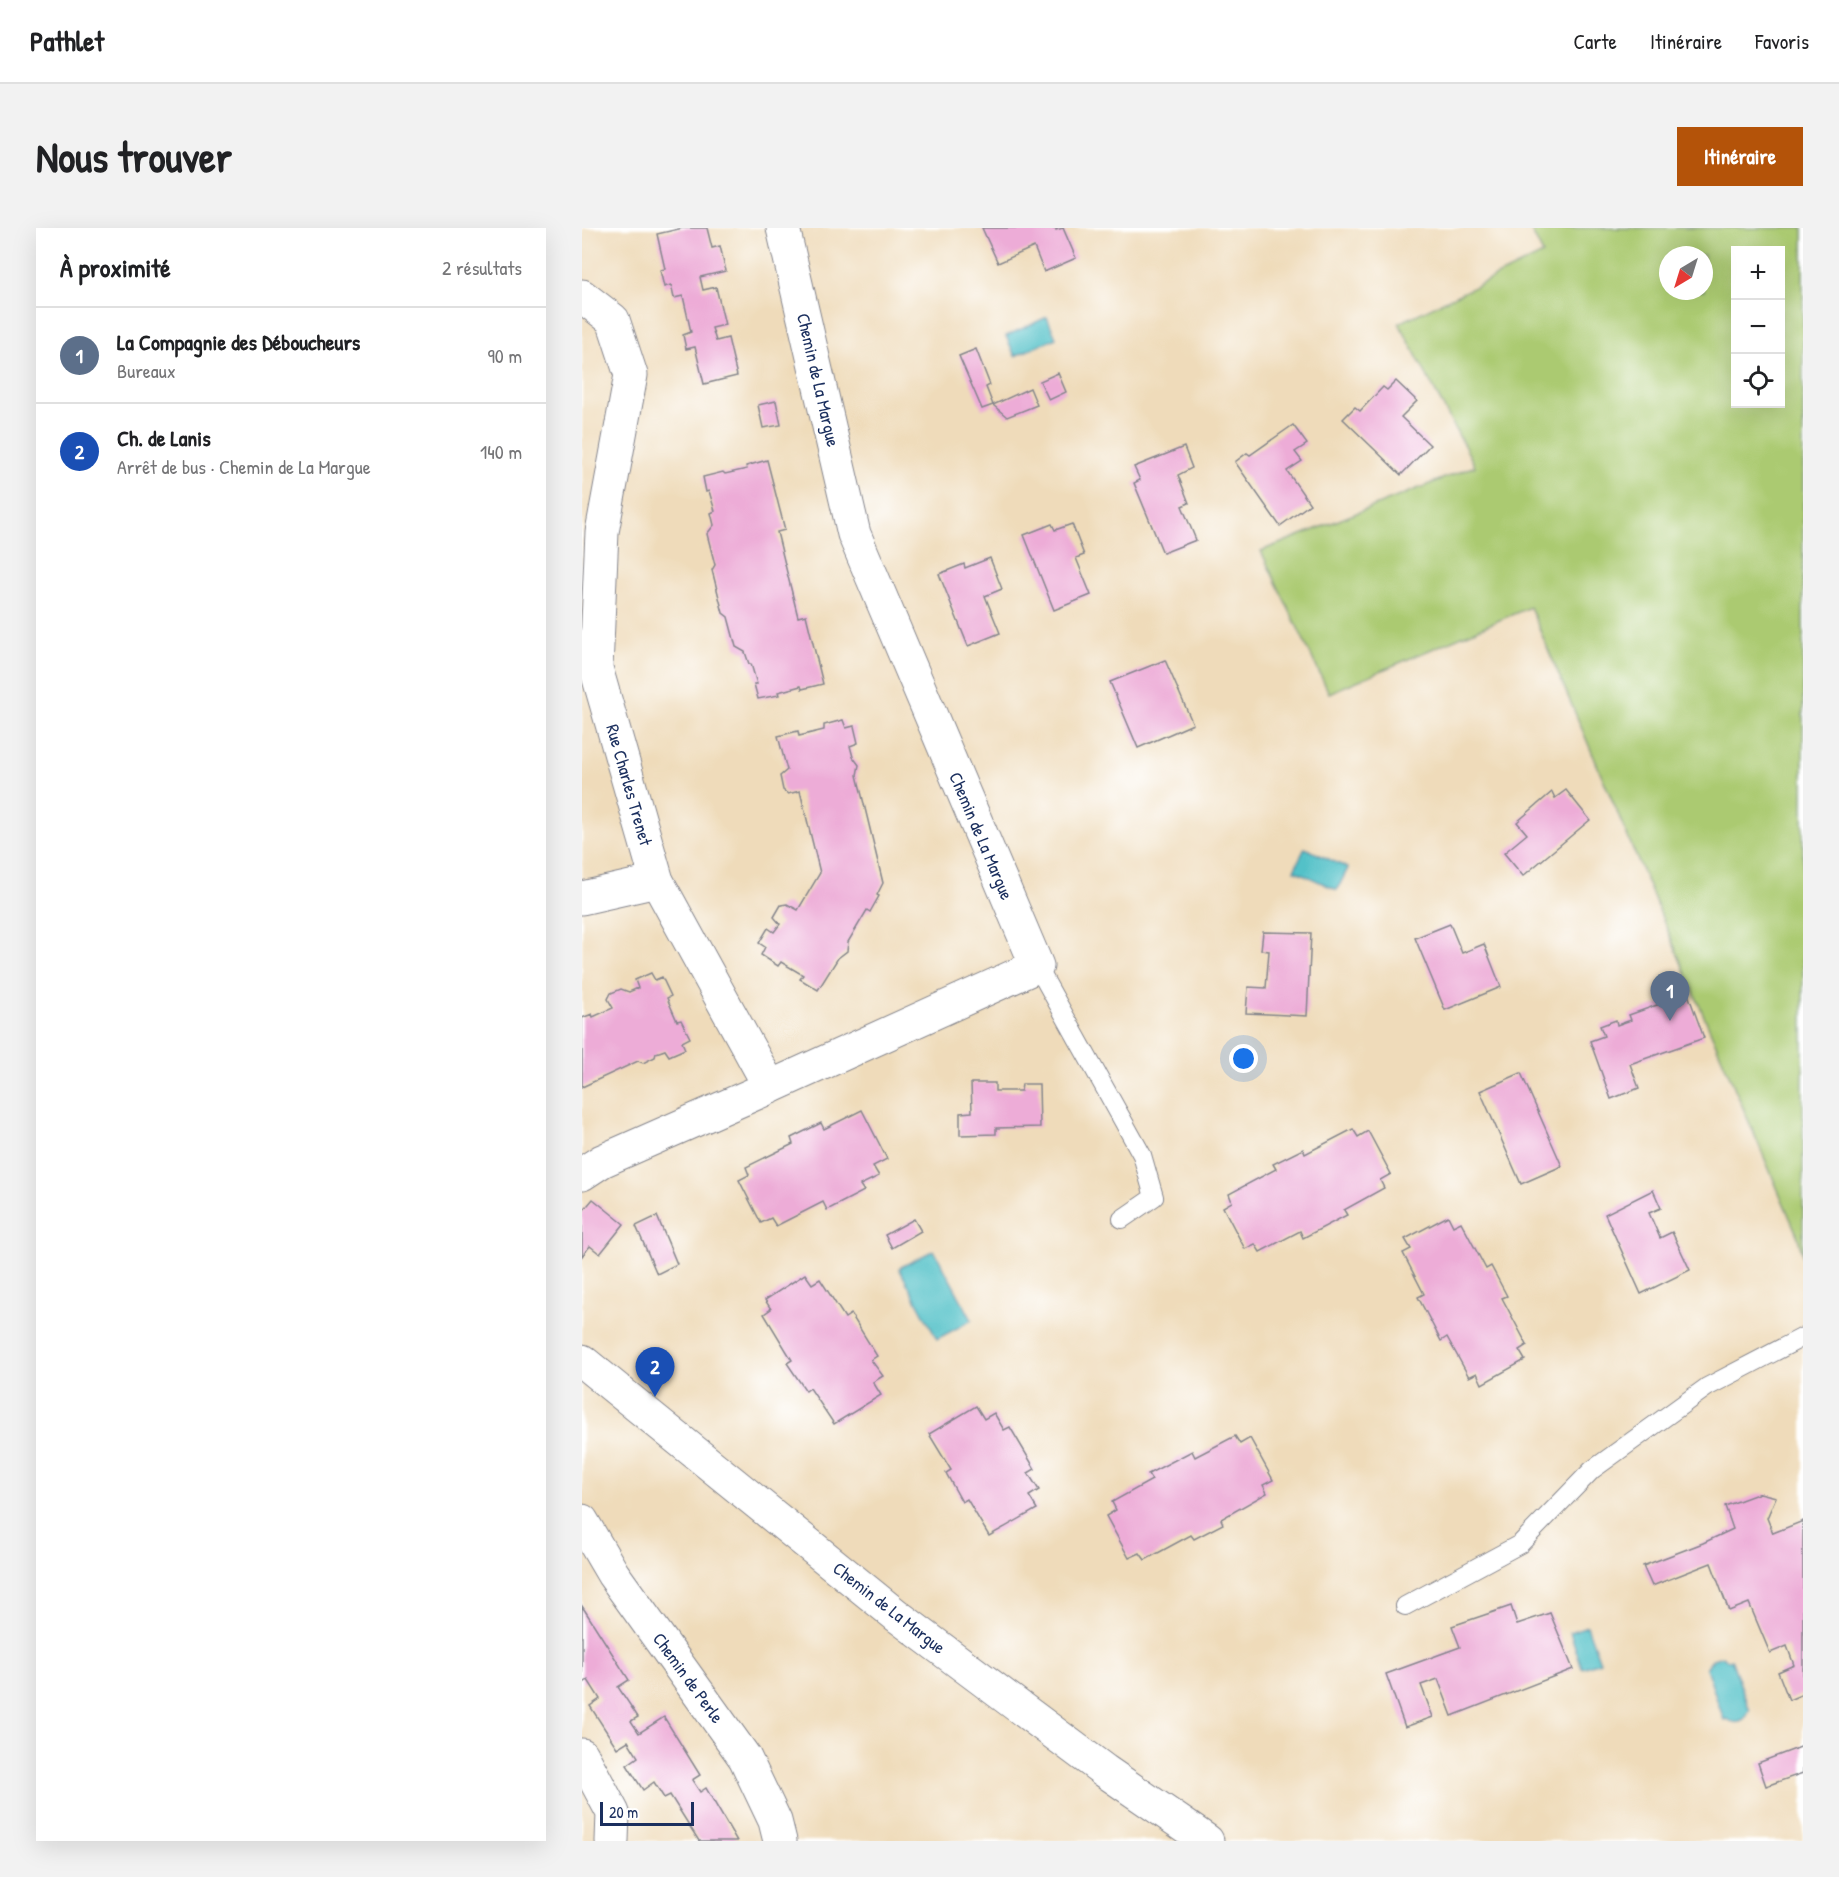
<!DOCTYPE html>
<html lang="fr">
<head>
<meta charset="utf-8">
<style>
  :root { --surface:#fff; --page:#f2f2f2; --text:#202124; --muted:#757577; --line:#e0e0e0; --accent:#b45309 }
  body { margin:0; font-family:"Patrick Hand",sans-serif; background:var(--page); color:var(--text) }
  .controls { position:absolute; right:18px; top:18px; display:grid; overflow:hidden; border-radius:0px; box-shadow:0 6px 24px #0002 }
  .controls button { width:54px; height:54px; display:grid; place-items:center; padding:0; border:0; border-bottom:2px solid var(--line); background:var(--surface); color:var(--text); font:30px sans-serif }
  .compass { position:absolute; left:1077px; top:18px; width:54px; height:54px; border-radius:50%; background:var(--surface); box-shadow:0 6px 24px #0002; rotate:218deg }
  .scale { position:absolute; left:18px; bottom:15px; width:94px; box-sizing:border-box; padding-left:6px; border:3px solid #1b2f5e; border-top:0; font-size:16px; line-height:21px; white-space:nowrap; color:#1b2f5e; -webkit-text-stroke:4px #fff; paint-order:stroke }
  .you { position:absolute; left:662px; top:831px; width:21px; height:21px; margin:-15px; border:4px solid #fff; border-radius:50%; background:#1a73e8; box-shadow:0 0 0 9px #1a73e833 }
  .badge { display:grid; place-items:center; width:39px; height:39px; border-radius:50%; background:var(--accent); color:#fff; font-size:20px; font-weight:700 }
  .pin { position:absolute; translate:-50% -50px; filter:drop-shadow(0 2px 3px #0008) }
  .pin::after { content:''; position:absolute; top:32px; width:21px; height:18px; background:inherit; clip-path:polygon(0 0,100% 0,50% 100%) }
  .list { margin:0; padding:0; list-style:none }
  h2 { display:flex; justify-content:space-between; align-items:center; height:78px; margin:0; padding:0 24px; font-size:26px }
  h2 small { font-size:20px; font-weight:400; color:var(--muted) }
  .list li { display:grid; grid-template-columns:39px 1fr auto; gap:18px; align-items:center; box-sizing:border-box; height:96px; padding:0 24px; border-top:2px solid var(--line) }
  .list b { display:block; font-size:22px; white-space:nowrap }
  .list p { margin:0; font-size:20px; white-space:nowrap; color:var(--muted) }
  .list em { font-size:20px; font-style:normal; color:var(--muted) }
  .icon { flex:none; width:33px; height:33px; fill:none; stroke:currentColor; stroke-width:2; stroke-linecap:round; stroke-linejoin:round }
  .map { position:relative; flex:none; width:1221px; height:1613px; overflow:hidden; border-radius:0px }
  header { display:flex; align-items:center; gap:36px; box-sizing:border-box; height:84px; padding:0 30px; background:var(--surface); border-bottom:2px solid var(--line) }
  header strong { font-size:28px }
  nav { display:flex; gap:33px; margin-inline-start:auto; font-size:21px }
  .intro { display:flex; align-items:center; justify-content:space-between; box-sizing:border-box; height:144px; padding:0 36px }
  h1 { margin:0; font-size:42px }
  .button { padding:15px 27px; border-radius:0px; background:var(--accent); color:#fff; font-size:21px; font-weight:700 }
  main { display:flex; gap:36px; padding:0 36px }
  aside { flex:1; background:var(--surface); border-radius:0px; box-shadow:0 6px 24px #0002 }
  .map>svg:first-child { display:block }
</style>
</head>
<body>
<header>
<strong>Pathlet</strong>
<nav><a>Carte</a><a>Itinéraire</a><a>Favoris</a></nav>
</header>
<div class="intro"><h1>Nous trouver</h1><a class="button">Itinéraire</a></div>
<main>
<aside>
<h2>À proximité<small>2 résultats</small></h2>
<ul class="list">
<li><span class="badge" style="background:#5c6f8a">1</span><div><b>La Compagnie des Déboucheurs</b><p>Bureaux</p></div><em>90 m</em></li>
<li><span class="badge" style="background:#1a4fb4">2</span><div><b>Ch. de Lanis</b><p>Arrêt de bus · Chemin de La Margue</p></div><em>140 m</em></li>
</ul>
</aside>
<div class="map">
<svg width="1221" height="1613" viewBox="0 0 1221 1613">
  <rect width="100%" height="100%" fill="#fff"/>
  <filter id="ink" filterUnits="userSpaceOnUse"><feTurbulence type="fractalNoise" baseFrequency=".0167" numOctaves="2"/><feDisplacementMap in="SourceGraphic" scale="12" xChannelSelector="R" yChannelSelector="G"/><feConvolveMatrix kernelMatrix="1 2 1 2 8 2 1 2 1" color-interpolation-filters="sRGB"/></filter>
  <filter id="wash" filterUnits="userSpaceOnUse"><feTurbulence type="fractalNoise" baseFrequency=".008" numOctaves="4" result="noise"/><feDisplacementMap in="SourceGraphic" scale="24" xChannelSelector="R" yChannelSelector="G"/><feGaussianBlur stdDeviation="1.35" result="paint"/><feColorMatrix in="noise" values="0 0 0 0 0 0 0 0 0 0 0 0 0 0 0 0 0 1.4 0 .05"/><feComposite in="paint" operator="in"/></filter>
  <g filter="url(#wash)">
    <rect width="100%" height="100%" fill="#efdbba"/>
    <path fill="#abca71" stroke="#637c68" stroke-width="1.5" fill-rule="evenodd" d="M948 0H1221V1030L1216 1009 948 379 747 465 679 323 893 238 817 95 961 26ZM1154 22H1198V176H1154ZM1086 27H1122V63H1086Z"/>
    <g fill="#53c1c8" stroke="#377893" stroke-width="1.5">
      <polygon points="465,89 474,110 433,128 424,108"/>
      <polygon points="723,620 766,640 755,662 712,642"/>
      <polygon points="352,1022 390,1092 355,1111 317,1040"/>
      <polygon points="1005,1398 1018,1434 1000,1440 988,1404"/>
      <path d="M1140 1428 1146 1432 1149 1431 1168 1483 1166 1485C1163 1495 1153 1497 1145 1491L1142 1492 1124 1440 1131 1431Z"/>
    </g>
    <g id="blocks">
      <g fill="#edacd7">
        <polygon points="101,0 125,0 130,20 138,18 144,43 118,49 121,62 134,59 143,97 130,100 134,113 146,110 155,148 122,156 113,119 104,121 101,107 109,104 101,68 92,70 89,57 82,59 78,42 83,41 75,6"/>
        <polygon points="400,0 474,0 474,2 481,0 494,30 462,44 452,19 416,35"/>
        <polygon points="394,121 408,157 404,159 411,177 400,181 377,128"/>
        <polygon points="476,145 484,164 467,172 458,153"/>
        <polygon points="814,153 835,173 819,189 848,217 819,247 761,191 773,179 778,183 801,159 805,162"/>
        <polygon points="448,160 455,177 425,189 411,177"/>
        <polygon points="194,173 199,197 181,200 176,177"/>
        <polygon points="711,197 725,216 713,224 720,233 705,243 728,276 698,298 653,234 665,225 668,227"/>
        <polygon points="602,219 610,240 596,247 607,275 600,278 614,312 581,325 552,255 558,252 552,239"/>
        <polygon points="185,232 203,302 195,304 216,389 224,387 241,456 220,461 219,458 196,464 197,467 176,471 172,456 175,456 169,436 167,436 163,424 154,419 146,389 141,385 130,342 133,337 125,306 132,297 129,285 133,283 127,263 124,264 121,249 141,244 143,246 165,241 164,238"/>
        <polygon points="470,296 473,302 490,296 502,327 494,330 509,367 472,382 442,307"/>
        <polygon points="408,330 420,361 403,368 418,405 386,418 357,346 382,336 383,340"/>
        <polygon points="583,432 611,496 556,520 528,454"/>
        <polygon points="261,492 264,500 272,498 276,515 268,518 271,529 277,537 275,547 301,655 295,667 297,668 288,684 285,682 266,714 265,723 256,730 236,762 218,751 221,747 199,734 196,738 179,727 183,719 177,715 186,700 192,704 198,696 192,689 199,677 205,676 216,682 238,645 218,563 206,566 201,562 198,548 205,542 196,508 216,503 217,508 242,502 242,497"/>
        <polygon points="984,562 1008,592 941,648 922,625 945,606 935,594 970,564 973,570"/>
        <polygon points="868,696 880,725 902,716 919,759 863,782 833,710"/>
        <polygon points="681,704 729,705 725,788 664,785 666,759 684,760 687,723 679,722"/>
        <polygon points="69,745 73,752 80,749 89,768 85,770 95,793 99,792 108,810 100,814 103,821 87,828 83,822 74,825 73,829 61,835 56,833 0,859 0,790 10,786 11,789 31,780 26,771 29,765 39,761 47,764 56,760 53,752"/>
        <polygon points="1106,766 1122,810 1048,836 1057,860 1029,871 1008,813 1022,808 1018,798 1034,792 1035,797 1049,792 1047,787"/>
        <polygon points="939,845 980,938 939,956 898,863"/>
        <polygon points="389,855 413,855 413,863 439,863 440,856 457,856 458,899 414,900 414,906 378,907 378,885 390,884"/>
        <polygon points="280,882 305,931 291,938 297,948 278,957 282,963 245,982 241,974 194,998 189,990 179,995 157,952 167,947 164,939 211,916 209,910 239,895 242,901"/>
        <polygon points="771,901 776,909 786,903 809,946 798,952 802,960 762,982 765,987 721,1010 718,1003 678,1024 673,1016 663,1021 641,979 650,974 647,966 694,941 691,936 721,921 723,926"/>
        <polygon points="1071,962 1079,980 1067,985 1078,1010 1090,1004 1108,1042 1059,1066 1023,986"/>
        <polygon points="11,971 42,996 18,1026 8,1018 0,1028 0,984"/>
        <polygon points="75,988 95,1036 75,1046 54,998"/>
        <polygon points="866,988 871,998 879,994 904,1041 909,1038 925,1068 920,1070 945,1117 937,1122 943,1132 900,1156 895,1145 887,1149 865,1109 859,1113 836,1069 842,1066 821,1025 829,1021 823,1011"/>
        <polygon points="332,991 339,1003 310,1020 303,1007"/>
        <polygon points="223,1046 230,1056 238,1051 263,1090 269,1086 295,1128 289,1132 301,1148 291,1154 299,1167 252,1196 228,1160 224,1163 205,1135 210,1132 182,1086 189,1081 183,1072"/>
        <polygon points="394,1178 402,1191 412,1185 422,1202 428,1199 453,1241 446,1245 457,1262 447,1268 455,1281 407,1308 385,1271 380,1274 364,1245 369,1242 347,1206"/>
        <polygon points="653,1208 658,1216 668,1210 691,1252 681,1257 685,1265 639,1291 641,1296 612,1311 609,1307 563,1332 558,1325 547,1330 524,1288 534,1282 530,1274 570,1252 566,1246 610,1223 613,1229"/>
        <polygon points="1178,1265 1194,1269 1185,1290 1191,1305 1221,1293 1221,1466 1207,1472 1196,1444 1212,1437 1205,1418 1188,1425 1167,1375 1147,1383 1129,1335 1070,1358 1061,1338 1121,1315 1151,1301 1143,1278"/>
        <polygon points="0,1378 47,1452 36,1459 56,1489 49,1493 57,1505 82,1489 118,1547 110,1552 118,1564 124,1560 155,1613 117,1613 88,1567 82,1570 72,1554 61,1562 45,1537 56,1529 46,1513 35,1520 8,1478 18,1471 6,1452 0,1456"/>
        <polygon points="929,1378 935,1396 968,1385 991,1441 870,1488 856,1451 839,1457 851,1489 823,1499 804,1446 878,1419 870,1398"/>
        <polygon points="1221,1518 1221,1545 1184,1558 1176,1535"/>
      </g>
    </g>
  </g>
  <g filter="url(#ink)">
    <use href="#blocks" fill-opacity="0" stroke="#85858c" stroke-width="1.5"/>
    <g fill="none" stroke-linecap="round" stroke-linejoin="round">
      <defs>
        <g id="lane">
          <polyline points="455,738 560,927 572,969 540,991"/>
          <polyline points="823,1378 938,1316 1010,1242 1125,1159 1221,1109"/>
        </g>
        <g id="street">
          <polyline points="0,68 31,92 49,147 20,304 14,440 75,653 188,859"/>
          <polyline points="0,670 75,653"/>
          <polyline points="0,946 20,933 188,859 455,738 272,306 201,0"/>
          <polyline points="0,1133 314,1387 523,1543 625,1613"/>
          <polyline points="0,1293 31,1346 163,1530 193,1593 198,1613"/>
          <polyline points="0,1527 31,1585 30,1613"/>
        </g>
      </defs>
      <use href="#lane" stroke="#85858c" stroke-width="20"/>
      <use href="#street" stroke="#85858c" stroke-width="35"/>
      <use href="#lane" stroke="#fff" stroke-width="18"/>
      <use href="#street" stroke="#fff" stroke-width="33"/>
    </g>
  </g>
  <g text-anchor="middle" stroke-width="6" stroke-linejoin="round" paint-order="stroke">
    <g font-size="18" fill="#1b2f5e" stroke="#fff">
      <text transform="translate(236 152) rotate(77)" y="6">Chemin de La Margue</text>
      <text transform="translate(47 557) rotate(74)" y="6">Rue Charles Trenet</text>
      <text transform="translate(399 608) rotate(67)" y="6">Chemin de La Margue</text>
      <text transform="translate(307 1380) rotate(38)" y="6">Chemin de La Margue</text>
      <text transform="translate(106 1450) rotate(54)" y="6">Chemin de Perle</text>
    </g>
  </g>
</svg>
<div class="controls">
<button>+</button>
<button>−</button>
<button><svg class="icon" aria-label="locate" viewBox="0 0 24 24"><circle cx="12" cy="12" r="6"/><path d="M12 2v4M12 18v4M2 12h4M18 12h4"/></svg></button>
</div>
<svg class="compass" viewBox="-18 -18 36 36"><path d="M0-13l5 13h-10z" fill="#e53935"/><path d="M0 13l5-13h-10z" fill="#757577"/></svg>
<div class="scale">20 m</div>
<div class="you"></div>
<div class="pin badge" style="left:1088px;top:793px;background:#5c6f8a">1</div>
<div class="pin badge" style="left:73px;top:1169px;background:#1a4fb4">2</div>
</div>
</main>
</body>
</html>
